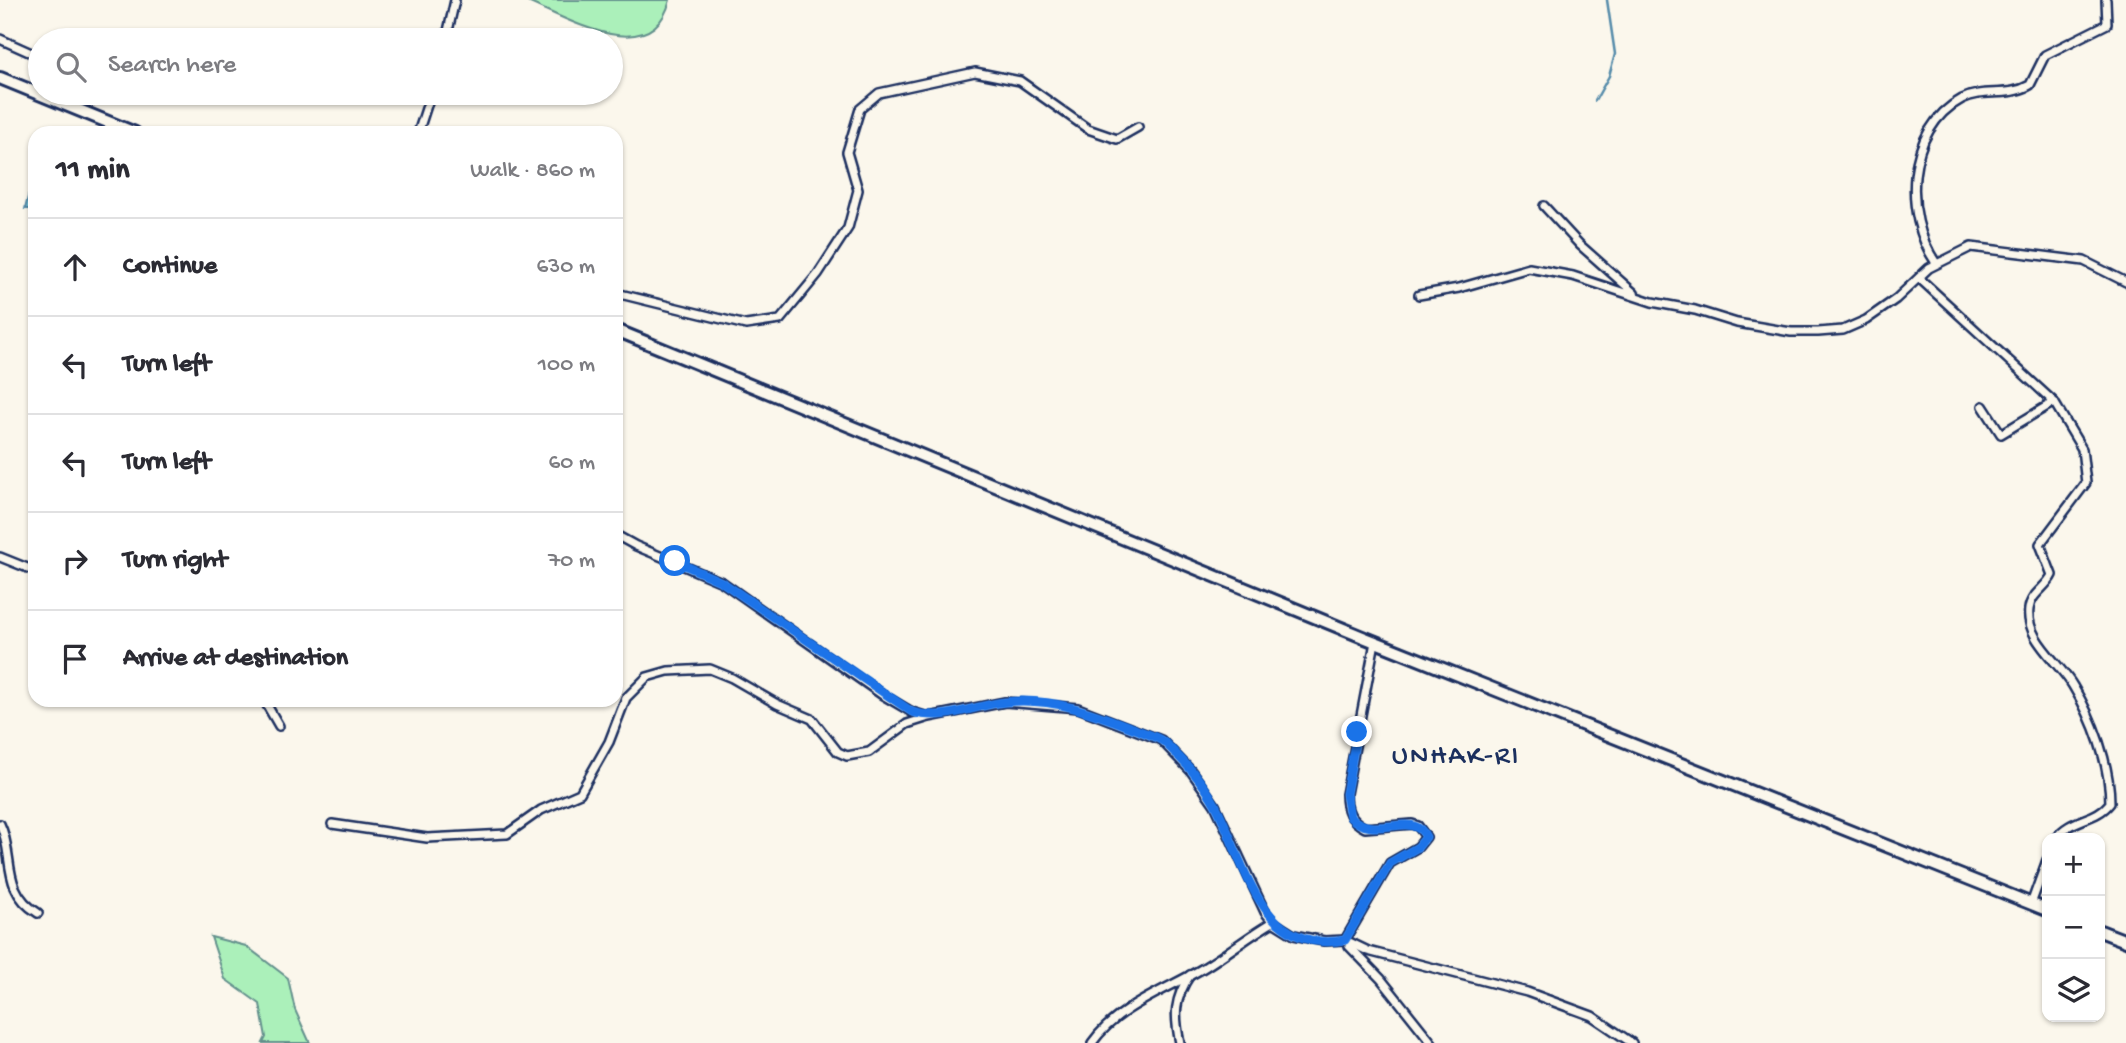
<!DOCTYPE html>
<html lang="en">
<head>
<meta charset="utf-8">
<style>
  :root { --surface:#fff; --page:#f7f7f7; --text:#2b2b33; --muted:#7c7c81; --line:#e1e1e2 }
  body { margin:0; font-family:"Gochi Hand",sans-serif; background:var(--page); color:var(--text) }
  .controls { position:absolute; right:21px; bottom:21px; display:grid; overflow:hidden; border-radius:14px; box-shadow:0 2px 5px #0004 }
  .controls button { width:63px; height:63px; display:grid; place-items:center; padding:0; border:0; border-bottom:2px solid var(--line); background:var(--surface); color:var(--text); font:35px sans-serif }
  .stop { position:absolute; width:21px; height:21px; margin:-16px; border:5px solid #1a73e8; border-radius:50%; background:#fff }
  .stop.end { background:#1a73e8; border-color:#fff; box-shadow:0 2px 7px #0008 }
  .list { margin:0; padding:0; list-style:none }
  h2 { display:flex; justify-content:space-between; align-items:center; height:91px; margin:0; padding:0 28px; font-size:30px }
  h2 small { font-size:23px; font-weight:400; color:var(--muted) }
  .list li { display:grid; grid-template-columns:46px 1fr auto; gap:21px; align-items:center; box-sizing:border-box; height:98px; padding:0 28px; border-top:2px solid var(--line) }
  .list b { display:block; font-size:26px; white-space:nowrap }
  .list em { font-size:23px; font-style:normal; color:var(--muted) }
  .icon { flex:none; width:38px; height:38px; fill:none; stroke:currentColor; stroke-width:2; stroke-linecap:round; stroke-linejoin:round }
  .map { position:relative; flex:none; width:2126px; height:1043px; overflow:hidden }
  .search { position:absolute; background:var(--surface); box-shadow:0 2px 5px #0004; left:28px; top:28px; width:595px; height:77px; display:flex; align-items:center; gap:18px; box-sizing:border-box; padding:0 24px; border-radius:38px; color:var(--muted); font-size:26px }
  .panel { position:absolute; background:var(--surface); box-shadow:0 2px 5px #0004; left:28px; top:126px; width:595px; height:581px; border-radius:21px }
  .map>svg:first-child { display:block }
</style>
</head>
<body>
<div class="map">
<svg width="2126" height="1043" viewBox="0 0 2126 1043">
  <rect width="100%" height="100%" fill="#fbf7ec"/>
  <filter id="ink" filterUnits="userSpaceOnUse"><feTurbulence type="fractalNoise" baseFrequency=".0143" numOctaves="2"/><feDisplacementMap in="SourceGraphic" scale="14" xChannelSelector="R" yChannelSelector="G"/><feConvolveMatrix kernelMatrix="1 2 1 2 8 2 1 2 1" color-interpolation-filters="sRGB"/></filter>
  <g filter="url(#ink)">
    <g fill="#abf0ba" stroke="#63908c" stroke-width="2">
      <path d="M523 0H670C652 71 565 17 523 0Z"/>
      <polygon points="211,937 246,946 288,978 295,1010 310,1043 263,1043 266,1037 260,1004 225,979"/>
    </g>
    <polygon fill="#7cc8dc" stroke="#558baa" stroke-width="2" points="35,169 35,209 25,209"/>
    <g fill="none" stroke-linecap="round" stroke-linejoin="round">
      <polyline stroke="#558baa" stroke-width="2.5" points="1595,101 1609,76 1615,54 1607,0"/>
      <defs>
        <g id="minor">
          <polyline points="0,39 40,57"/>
          <polyline points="446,40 455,0"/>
          <polyline points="418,133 431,93"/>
          <polyline points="1544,206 1580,245 1634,293"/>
          <path d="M1936 263C1903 215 1905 129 1962 99 1983 88 2008 98 2030 85L2045 55 2107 24 2106 0"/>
          <path d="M1919 278 2054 402 2082 449 2086 483 2040 544 2052 575C2046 588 2031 593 2029 609 2025 639 2059 662 2073 686 2093 719 2110 764 2110 803 2096 821 2070 818 2056 838"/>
          <polyline points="616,293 746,325 780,320 818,274 848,228 858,190 847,152 860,109 879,93 975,72 1020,81 1088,129 1117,139 1138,127"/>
          <polyline points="1419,295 1459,288 1529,268 1573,276 1652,302 1695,310 1737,323 1791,332 1818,332 1843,330 1866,320 1896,299 1929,268 1971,247 2084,261 2126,282"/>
          <polyline points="1983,406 2001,434 2054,402"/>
          <polyline points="616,535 636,546 722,582 881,694 912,712 928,717"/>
          <polyline points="0,557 35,571"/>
          <polyline points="264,700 279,726"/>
          <path d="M0 824C15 854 0 890 38 913"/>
          <polyline points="332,824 427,838 507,834 541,810 580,793 609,742 626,698 647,677 668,671 710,669 732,678 777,704 812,719 838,752 847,756 869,752 907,724 929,717 1005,702 1078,708 1161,740 1191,771 1215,805 1265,912 1273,922 1294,935 1324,941 1345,940 1368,951 1527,992 1592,1016 1632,1043"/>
          <polyline points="2031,904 2047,860"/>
          <path d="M1345 940 1390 863 1418 847 1426 837 1418 826 1412 824 1365 828C1350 820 1346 810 1346 794L1375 642"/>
          <polyline points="1349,946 1381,979 1432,1043"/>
          <path d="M1092 1043C1118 1006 1167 990 1205 967 1228 953 1249 936 1273 922"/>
          <path d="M1180 1043C1174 1015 1174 999 1190 975"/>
        </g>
        <g id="primary">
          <polyline points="0,78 135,133"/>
          <polyline points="616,330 1363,637 2047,910"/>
          <polyline points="2100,931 2126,941"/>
        </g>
      </defs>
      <use href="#minor" stroke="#1b2f5e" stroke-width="12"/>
      <use href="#primary" stroke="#1b2f5e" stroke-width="16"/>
      <use href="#minor" stroke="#fbf7ec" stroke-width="7"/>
      <use href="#primary" stroke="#fbf7ec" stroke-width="10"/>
    </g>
  </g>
  <g fill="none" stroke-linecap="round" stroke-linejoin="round" filter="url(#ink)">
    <path stroke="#1a73e8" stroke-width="9" d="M675 561 722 582 912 712C945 722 973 705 1006 702 1051 697 1094 713 1135 729 1144 733 1156 736 1164 742 1183 760 1203 781 1215 804 1245 861 1259 956 1345 940L1390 863 1418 847 1426 837C1413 809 1375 842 1350 817L1346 794 1357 732"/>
  </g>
  <g text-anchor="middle" stroke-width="5" stroke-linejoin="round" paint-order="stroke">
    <g font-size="28" letter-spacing="2" fill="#1b2f5e" stroke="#fbf7ec">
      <text x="1456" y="763">UNHAK-RI</text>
    </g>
  </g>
</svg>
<div class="controls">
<button>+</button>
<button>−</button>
<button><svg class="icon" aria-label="layers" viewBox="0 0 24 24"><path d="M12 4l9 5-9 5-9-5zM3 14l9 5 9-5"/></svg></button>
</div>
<div class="stop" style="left:675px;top:561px"></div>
<div class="stop end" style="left:1357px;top:732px"></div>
<div class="search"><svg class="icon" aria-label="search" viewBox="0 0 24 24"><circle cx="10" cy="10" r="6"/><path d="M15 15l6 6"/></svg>Search here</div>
<section class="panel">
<h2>11 min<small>Walk · 860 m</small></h2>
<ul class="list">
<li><svg class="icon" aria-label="ahead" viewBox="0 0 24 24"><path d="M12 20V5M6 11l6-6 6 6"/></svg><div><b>Continue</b></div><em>630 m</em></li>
<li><svg class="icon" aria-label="left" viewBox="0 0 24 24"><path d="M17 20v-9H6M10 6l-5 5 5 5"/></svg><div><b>Turn left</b></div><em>100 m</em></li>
<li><svg class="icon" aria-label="left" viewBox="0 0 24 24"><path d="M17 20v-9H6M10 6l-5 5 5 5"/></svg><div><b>Turn left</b></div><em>60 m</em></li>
<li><svg class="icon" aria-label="right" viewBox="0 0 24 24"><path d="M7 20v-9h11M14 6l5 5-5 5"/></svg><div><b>Turn right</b></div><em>70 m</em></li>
<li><svg class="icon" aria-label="arrive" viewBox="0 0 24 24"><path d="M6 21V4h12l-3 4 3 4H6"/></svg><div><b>Arrive at destination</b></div></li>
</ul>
</section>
</div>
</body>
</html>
